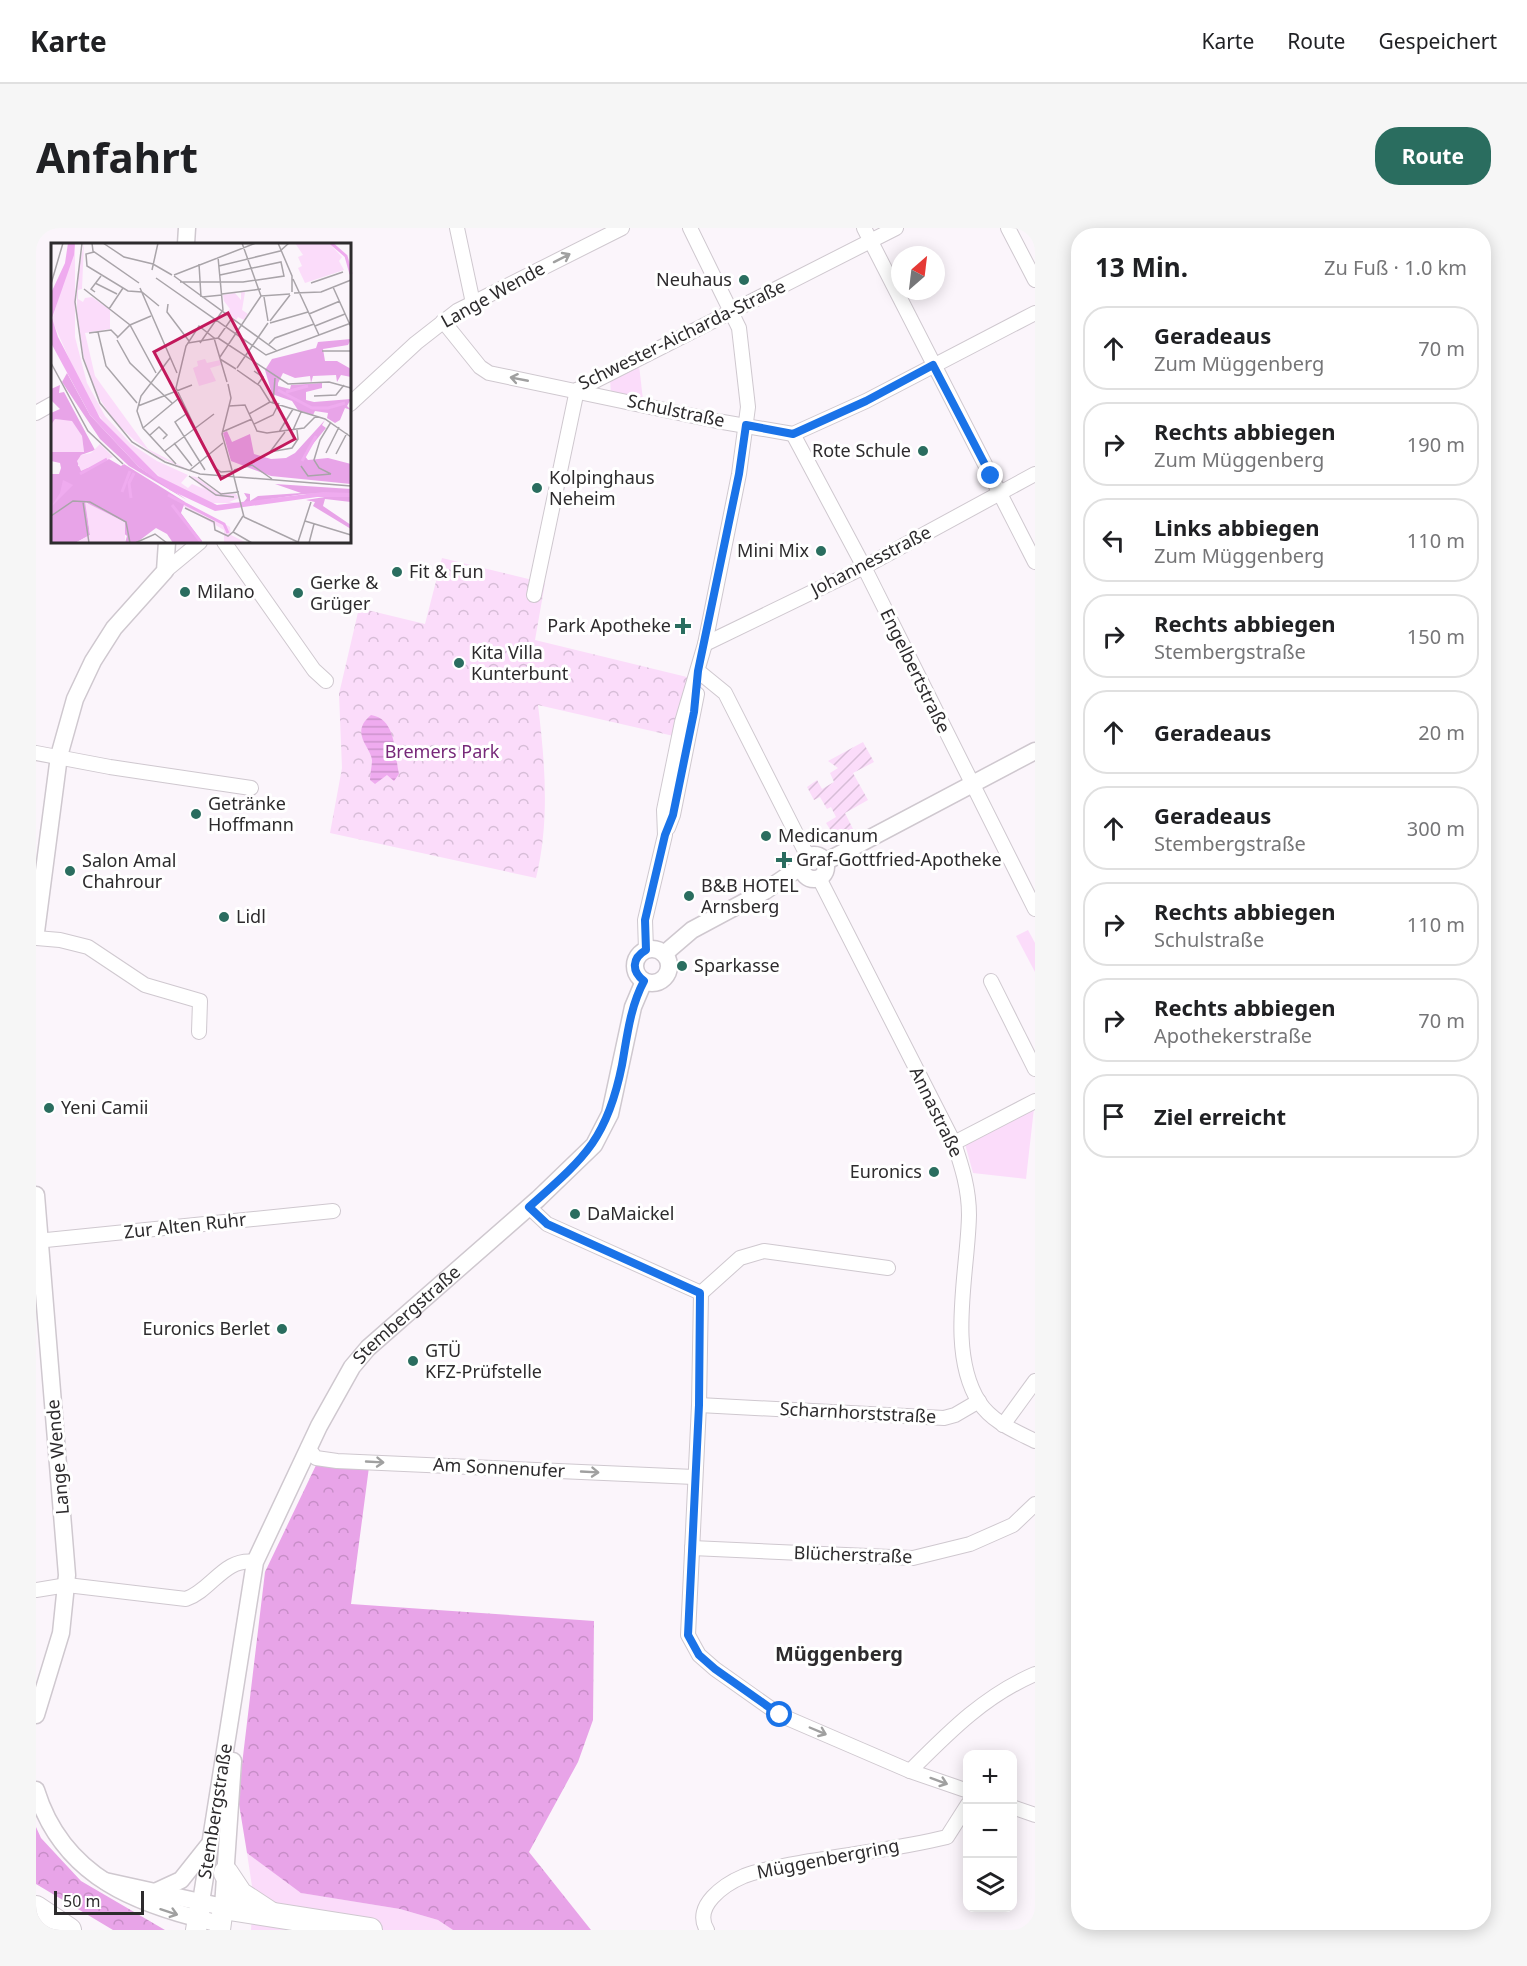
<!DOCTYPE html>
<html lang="de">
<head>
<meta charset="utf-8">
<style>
  :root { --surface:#fff; --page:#f6f6f6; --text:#202124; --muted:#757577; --line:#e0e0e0; --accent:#2a6d5f }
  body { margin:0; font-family:"Noto Sans",sans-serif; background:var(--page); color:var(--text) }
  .controls { position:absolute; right:18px; bottom:18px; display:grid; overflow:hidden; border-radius:12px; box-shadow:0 3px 15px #0003 }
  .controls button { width:54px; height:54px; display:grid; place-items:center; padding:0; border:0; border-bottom:2px solid var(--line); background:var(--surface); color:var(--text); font:30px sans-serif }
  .compass { position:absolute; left:855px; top:18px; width:54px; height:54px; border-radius:50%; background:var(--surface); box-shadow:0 3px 15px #0003; rotate:28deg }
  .scale { position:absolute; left:18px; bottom:15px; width:90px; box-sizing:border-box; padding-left:6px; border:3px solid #2d2b2d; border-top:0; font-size:16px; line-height:21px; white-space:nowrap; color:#2d2b2d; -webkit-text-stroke:4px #fff; paint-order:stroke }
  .stop { position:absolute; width:18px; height:18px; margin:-14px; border:4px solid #1a73e8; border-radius:50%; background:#fff }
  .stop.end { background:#1a73e8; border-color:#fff; box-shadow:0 2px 6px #0008 }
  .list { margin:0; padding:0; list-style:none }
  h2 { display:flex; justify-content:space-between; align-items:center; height:78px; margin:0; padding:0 24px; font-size:26px }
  h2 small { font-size:20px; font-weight:400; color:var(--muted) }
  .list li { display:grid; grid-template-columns:39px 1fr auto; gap:18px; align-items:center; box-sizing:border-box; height:84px; margin:0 12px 12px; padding:0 12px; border:2px solid var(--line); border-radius:24px }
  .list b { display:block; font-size:22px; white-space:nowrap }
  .list p { margin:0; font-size:20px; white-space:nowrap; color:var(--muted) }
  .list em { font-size:20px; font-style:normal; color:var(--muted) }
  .icon { flex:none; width:33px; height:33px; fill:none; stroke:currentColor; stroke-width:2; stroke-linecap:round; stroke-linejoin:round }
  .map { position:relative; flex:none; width:999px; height:1702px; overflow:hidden; border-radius:24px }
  header { display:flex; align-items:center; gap:36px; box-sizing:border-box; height:84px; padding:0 30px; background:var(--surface); border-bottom:2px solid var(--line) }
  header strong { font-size:28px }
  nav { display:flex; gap:33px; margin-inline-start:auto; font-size:21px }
  .intro { display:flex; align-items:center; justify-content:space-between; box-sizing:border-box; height:144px; padding:0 36px }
  h1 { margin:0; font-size:42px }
  .button { padding:15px 27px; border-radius:24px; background:var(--accent); color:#fff; font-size:21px; font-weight:700 }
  main { display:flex; gap:36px; padding:0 36px }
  aside { flex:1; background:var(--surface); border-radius:24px; box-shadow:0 3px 15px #0003 }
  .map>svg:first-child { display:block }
</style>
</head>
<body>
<header>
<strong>Karte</strong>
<nav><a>Karte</a><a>Route</a><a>Gespeichert</a></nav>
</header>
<div class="intro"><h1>Anfahrt</h1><a class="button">Route</a></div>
<main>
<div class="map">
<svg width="999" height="1702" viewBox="0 0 999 1702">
  <defs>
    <pattern id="forest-crowns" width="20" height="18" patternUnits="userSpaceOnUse" patternTransform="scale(1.5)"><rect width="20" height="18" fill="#e8a4e8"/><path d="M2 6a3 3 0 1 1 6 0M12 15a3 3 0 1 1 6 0" fill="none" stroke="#c78dc7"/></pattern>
    <pattern id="park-crowns" width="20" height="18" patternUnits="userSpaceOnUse" patternTransform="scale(1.5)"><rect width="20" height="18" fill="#fbdcfa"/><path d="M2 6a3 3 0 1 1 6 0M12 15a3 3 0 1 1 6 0" fill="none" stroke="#d7bdd7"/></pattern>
    <pattern id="garden-furrows" width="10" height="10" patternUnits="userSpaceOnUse" patternTransform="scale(1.5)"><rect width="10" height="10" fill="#fbdcfa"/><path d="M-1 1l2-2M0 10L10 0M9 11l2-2" fill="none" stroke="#d7bdd7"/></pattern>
    <pattern id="water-rules" width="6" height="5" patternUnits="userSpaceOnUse" patternTransform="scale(1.5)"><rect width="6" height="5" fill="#efabef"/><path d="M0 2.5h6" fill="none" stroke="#cd93cd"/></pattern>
  </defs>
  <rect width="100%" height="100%" fill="#fbf5fb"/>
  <g fill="#fbdcfa">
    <polygon points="603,137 607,172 575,166 574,152"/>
    <polygon points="992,702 999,715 999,744 980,708"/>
    <polygon points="998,880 990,951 937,945 929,916"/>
    <polygon points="211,1625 266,1665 364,1681 402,1692 417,1702 215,1702 217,1665"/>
  </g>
  <g fill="url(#forest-crowns)">
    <polygon points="282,1233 333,1239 315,1376 558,1393 557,1492 542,1534 493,1624 555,1702 417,1702 402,1692 364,1681 265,1665 211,1625 202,1570 229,1344"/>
    <polygon points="0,1599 5,1610 45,1653 129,1702 77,1702 0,1656"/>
  </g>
  <path fill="url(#park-crowns)" d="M406 330 509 355 499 412 655 450 642 509 502 477C509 535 514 593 500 650L294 605 306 540 303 466 323 380 389 396Z"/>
  <polygon fill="url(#garden-furrows)" points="827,514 838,534 817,545 832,572 809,585 818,603 801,612 790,595 800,589 795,579 791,581 784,569 778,572 771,559 781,552 786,561 798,554 794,545 802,540 792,533"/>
  <path fill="url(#water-rules)" d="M335 487C361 491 358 525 363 546L358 553 351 547 339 556 334 552C334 545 336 539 336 532 335 519 313 505 335 487Z"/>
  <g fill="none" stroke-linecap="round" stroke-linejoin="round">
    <defs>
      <g id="minor">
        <polyline points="421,0 437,75"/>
        <polyline points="828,0 999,334"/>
        <polyline points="972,0 999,52"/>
        <polyline points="407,93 444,139 453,145 681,193 757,206 830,173 999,85"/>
        <polyline points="541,162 860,0"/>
        <polyline points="314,176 380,115 421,83 586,0"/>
        <polyline points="0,185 16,176"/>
        <polyline points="757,206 828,339 999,681"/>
        <polyline points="188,314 278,442 290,453"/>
        <polyline points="129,343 164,314"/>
        <polyline points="498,367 541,162"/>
        <polyline points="669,416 828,339 999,246"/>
        <polyline points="662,443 689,465 772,629"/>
        <polyline points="0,525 74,539 215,560"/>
        <polyline points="632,600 637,587 661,466"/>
        <path d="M783 650 918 915C926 939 933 961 933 987 932 1044 911 1123 943 1174 956 1194 979 1203 999 1213"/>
        <polyline points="0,710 24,712 52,719 109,757 164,773 163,804"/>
        <polyline points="610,722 609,692 629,607 628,582 646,494 669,416 703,246 712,179 703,100 654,0"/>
        <polyline points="955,753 999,841"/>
        <polyline points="918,915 999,873"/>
        <polyline points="493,979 511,996 665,1065 663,1177 652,1407 663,1427 679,1441 744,1487 874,1543 932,1563"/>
        <polyline points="0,1013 297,983"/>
        <polyline points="665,1065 704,1030 728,1023 852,1040"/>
        <polyline points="663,1177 908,1190 919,1187 943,1173"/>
        <polyline points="967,1197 999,1153"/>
        <polyline points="272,1220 280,1230 301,1233 658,1249"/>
        <polyline points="656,1320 877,1330 934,1316 977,1297 999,1276"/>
        <path d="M0 1362 31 1357 150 1371C176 1362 188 1329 219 1334"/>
        <path d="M874 1543C913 1504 948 1468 999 1446"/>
        <polyline points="976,1579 999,1587"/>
        <path d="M671 1702C656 1678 689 1656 708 1648 729 1640 752 1637 775 1633 820 1625 867 1620 911 1609L932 1576"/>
      </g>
      <g id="tertiary">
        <polyline points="150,16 151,0"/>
        <circle cx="778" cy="639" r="12"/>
        <polyline points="789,634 999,523"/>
        <polyline points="0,704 23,528 39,471 57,433 78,400 129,343 131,314"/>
        <circle cx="616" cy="738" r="17"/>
        <polyline points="628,726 656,702 729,663 766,638"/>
        <polyline points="0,967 31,1347 25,1405 0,1487"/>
        <path d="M0 1562C27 1650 103 1678 185 1696"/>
        <polyline points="69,1653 187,1679 197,1533"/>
        <polyline points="119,1664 145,1652 172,1618"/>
        <path id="s1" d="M165 1674 219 1334 283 1198 316 1139 332 1120 502 971 558 917 574 886 597 779 608 753"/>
      </g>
      <g id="secondary">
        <polyline points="160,1702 165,1674"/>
        <polyline points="184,1702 187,1679"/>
      </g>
      <g id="motorway">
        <polyline points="190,1645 204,1666 233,1685"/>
        <polyline points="187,1679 334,1702"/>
        <polyline points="0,1680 33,1702"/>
      </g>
    </defs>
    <use href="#minor" stroke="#cfc8cf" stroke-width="16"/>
    <use href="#tertiary" stroke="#cfc8cf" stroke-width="19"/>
    <use href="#secondary" stroke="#cfc8cf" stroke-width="22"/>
    <use href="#motorway" stroke="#cfc8cf" stroke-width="26"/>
    <use href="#minor" stroke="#fff" stroke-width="14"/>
    <use href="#tertiary" stroke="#fff" stroke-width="16"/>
    <use href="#secondary" stroke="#fff" stroke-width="20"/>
    <use href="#motorway" stroke="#fff" stroke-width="24"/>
  </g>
  <defs><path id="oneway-shaft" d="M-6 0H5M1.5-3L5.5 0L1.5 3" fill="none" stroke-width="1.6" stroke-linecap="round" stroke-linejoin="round" transform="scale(1.5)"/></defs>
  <g stroke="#a0a0a0">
    <use href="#oneway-shaft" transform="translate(526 30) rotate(-27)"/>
    <use href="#oneway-shaft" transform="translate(483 151) rotate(-169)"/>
    <use href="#oneway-shaft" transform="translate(339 1234) rotate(3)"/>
    <use href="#oneway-shaft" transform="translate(554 1244) rotate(3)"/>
    <use href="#oneway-shaft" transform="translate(782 1503) rotate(23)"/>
    <use href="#oneway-shaft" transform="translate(903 1553) rotate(20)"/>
    <use href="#oneway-shaft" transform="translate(133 1684) rotate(18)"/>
  </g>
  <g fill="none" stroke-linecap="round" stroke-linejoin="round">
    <path stroke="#1a73e8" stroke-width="8" d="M744 1487 679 1441 663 1427 652 1407 663 1177 664 1065 511 996 493 979C548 930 571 912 586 837 591 809 594 779 608 753 595 743 596 730 610 722L609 692 629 607 637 587 658 484 662 443 703 246 710 197 757 206 830 173 897 137 955 248"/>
  </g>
  <g fill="#2a6d5f" stroke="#fff" stroke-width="2">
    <circle cx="708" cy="52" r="6"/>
    <circle cx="887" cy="223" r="6"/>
    <circle cx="501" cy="260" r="6"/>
    <circle cx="785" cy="323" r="6"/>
    <circle cx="361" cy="344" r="6"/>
    <circle cx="149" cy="364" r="6"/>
    <circle cx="262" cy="365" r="6"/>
    <path d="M644 389h6v6h6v6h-6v6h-6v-6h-6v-6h6z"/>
    <circle cx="423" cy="435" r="6"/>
    <circle cx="160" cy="586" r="6"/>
    <circle cx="730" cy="608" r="6"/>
    <path d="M745 623h6v6h6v6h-6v6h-6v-6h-6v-6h6z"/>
    <circle cx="34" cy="643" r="6"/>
    <circle cx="653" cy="668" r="6"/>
    <circle cx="188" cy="689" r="6"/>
    <circle cx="646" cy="738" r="6"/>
    <circle cx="13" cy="880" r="6"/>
    <circle cx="898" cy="944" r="6"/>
    <circle cx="539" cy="986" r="6"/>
    <circle cx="246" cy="1101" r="6"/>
    <circle cx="377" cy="1133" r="6"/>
  </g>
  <g text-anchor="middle" stroke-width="6" stroke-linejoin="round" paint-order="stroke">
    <g font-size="18" fill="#2d2b2d" stroke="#fff" text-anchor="start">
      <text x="696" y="58" text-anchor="end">Neuhaus</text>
      <text x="875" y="229" text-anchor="end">Rote Schule</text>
      <text x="513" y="256">Kolpinghaus<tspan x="513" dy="21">Neheim</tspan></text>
      <text x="773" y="329" text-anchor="end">Mini Mix</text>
      <text x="373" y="350">Fit &amp; Fun</text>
      <text x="274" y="361">Gerke &amp;<tspan x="274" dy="21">Grüger</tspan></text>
      <text x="161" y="370">Milano</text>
      <text x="635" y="404" text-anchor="end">Park Apotheke</text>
      <text x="435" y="431">Kita Villa<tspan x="435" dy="21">Kunterbunt</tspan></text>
      <text x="172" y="582">Getränke<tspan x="172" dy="21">Hoffmann</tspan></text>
      <text x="742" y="614">Medicanum</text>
      <text x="760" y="638">Graf-Gottfried-Apotheke</text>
      <text x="46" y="639">Salon Amal<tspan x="46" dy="21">Chahrour</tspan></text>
      <text x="665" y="664">B&amp;B HOTEL<tspan x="665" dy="21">Arnsberg</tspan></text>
      <text x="200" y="695">Lidl</text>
      <text x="658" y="744">Sparkasse</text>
      <text x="25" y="886">Yeni Camii</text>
      <text x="886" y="950" text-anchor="end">Euronics</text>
      <text x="551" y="992">DaMaickel</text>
      <text x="234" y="1107" text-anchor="end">Euronics Berlet</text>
      <text x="389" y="1129">GTÜ<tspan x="389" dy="21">KFZ-Prüfstelle</tspan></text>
    </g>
    <g font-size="18" fill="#2d2b2d" stroke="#fff">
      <text transform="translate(457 67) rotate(-29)" y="6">Lange Wende</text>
      <text transform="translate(646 107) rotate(-26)" y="6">Schwester-Aicharda-Straße</text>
      <text transform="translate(640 183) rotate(12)" y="6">Schulstraße</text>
      <text transform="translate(835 333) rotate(-27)" y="6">Johannesstraße</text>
      <text transform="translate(879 443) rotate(64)" y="6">Engelbertstraße</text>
      <text transform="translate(900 884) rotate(64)" y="6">Annastraße</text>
      <text transform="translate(149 998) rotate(-6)" y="6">Zur Alten Ruhr</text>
      <text dy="6" stroke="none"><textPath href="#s1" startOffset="638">Stembergstraße</textPath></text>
      <text transform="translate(822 1185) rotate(3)" y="6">Scharnhorststraße</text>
      <text transform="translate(22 1229) rotate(-95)" y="6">Lange Wende</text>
      <text transform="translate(463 1240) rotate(3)" y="6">Am Sonnenufer</text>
      <text transform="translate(817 1327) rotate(2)" y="6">Blücherstraße</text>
      <text dy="6" stroke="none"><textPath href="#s1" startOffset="92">Stembergstraße</textPath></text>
      <text transform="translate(792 1631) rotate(-11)" y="6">Müggenbergring</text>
    </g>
    <g font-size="18" fill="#772979" stroke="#fff">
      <text x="406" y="530">Bremers Park</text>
    </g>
    <g font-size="20" font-weight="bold" fill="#2d2b2d" stroke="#fff">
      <text x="803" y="1433">Müggenberg</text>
    </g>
  </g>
  <g transform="translate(15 15)">
    <rect width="300" height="300" fill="#fbf5fb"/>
    <path d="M24 0V94L36 140 54 173 80 201 106 218 137 232 130 240 137 245 141 241 153 246 139 233 145 234 166 249 185 251 188 255 178 259 188 260H158L110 235 59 187 36 156 1 77ZM33 0 31 46 27 47V56L32 59 34 55 41 54 59 67V86L34 90 44 133 97 206 138 227 107 214 83 197 64 179 44 149 33 115 26 75V35ZM4 176 21 177 31 193 33 210 0 209V182ZM134 259 179 284 180 292 196 300H173V287L132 263Z" fill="#fbdcfa"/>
    <path d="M300 96 297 102 272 106 274 118H286L300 126V134L290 132 286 139 285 132 262 133 260 140 259 133 244 135 232 130 227 140V143L239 146 240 142 271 140V145L255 149V157L263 159 300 156 296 163 300 167 294 165 289 177 284 180 276 175 277 170 264 168 262 172 247 167 241 158 221 151 214 127 221 116 265 105 267 99ZM16 130 39 172 88 224 136 257 78 223 49 196 11 139ZM9 142 8 150 13 149 44 207 30 212 27 223 37 225 58 216 70 223 73 221 134 259 130 270 152 300H122L116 291 105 285 85 300H74L76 293 35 259 39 292 24 300H0V231H8L10 225 9 220 0 218V209H33L31 193 21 178 4 176 0 182V170L9 166 0 157V146ZM274 177 271 182 275 185 253 212 257 217 277 215 300 221V241L220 233 180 218 172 190 176 188 181 199 199 191 203 211 220 216 235 215 244 210ZM224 241 300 246V250L253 251 192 260 196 255 193 250 199 251V258L207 253 250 250ZM280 253 300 254V259L274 256 272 263 300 282V286L262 263 264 259 255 257Z" fill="#e8a4e8"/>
    <path d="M244 0H278L291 14 288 18 293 27 254 40 247 25 251 23 247 14 252 12ZM34 259 74 279V300H24L39 292Z" fill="#fbdcfa"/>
    <path d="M190 49H194L191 67 197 71 193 77 187 74 185 77 176 69 179 66 173 58 172 52 184 50 190 57ZM154 116 156 120 169 117 170 122 159 125 165 138 148 143 142 125 147 123 146 118ZM49 201 62 214 30 228 26 218 30 212 40 210Z" fill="#fbdcfa"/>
    <path d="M17 0H24L23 12 1 75 7 94 49 175 107 233 166 262 272 249 300 250V254H266L164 268 119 247 88 224 39 172 0 100V50L14 20ZM12 237 22 242 0 264 9 250Z" fill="#efabef"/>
    <path fill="none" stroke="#efabef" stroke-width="3" d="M280 0 295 13 300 31M227 147 261 165H277L294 160M235 149 257 143M251 218 265 193M29 231 56 216M71 249 79 228M117 252 173 281 177 290M80 255 78 240 83 230M121 262 150 299"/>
    <path fill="none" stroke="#a9a4a9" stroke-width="1.5" d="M31 0 24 59 32 115 49 160 81 199 114 219 149 231 300 243M41 0 42 8 88 40M52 0 73 14 102 21 121 32M191 0 210 53 239 51M227 0 241 33V49M43 9 35 11 36 23 77 48 91 49M148 21 150 54M168 23 229 8 238 0M101 27 107 0M123 32 205 0M123 33 226 108M105 35 215 112 300 80M242 36 268 92M129 39H192L233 33 230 19 169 32M44 40 66 51M260 40 292 29M0 41 12 0M282 44 300 84M89 45 126 130M33 46 79 82 105 130M44 49 40 46 50 33M91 49 108 63M243 50 270 49 300 37M171 51 210 46M151 54 171 52M213 54 217 78M117 61 116 69 138 98M58 66 72 45M258 71 289 58M219 78 239 52M219 80 257 69M264 83 294 71M47 89 55 123 86 160M38 90 60 87 67 94M66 95 79 82 100 73M167 95 237 141 278 139 300 145M66 97 79 120 121 160M137 100 167 95 181 75M149 100 172 67 167 14M218 101 224 95 263 81M271 108H300M169 114 210 53M119 115 90 153 86 168 92 185 125 221M169 116 185 126M0 120 37 188 72 221M186 125 217 80M186 127 209 143 219 159M203 128 212 134 207 141M176 139 163 95 148 83 135 103 125 145 163 224 170 229 183 228M177 141 180 155 171 191 181 227M263 153 285 152 293 142M219 159 274 176 300 194M222 160 224 135M87 163 141 142M178 163 194 162 206 188 216 190 253 185 265 173M135 171 124 179 154 227M198 171 219 159M280 179 269 197 263 217 268 225 280 231M203 181 222 172 228 160M92 185 128 155M242 187 250 169M171 189 201 176M228 189 242 166M234 189 219 209 241 205 247 196 246 187M99 192 108 184 116 192 112 196M123 200 141 223M114 208 163 171M275 210 288 184M285 211 296 190M250 223 257 233 280 231M139 227 172 200M183 227 201 222 221 236M182 230 193 274M138 233 165 252 183 254M147 234 170 251 188 249M32 259 38 300M134 265 163 279 164 287 177 293 182 289M0 273 22 258 39 259 75 279 79 300M192 273 182 289 201 300M193 274 249 300M254 278 300 292M247 299 260 259M84 300 104 291 116 300M258 300 263 281"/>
    <path fill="#c2185b" fill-opacity="0.15" stroke="#c2185b" stroke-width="3" d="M177 70 244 196 170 236 103 109Z"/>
    <rect width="300" height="300" fill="none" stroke="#2d2b2d" stroke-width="3"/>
  </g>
</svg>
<div class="controls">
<button>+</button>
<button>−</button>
<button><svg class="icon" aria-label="layers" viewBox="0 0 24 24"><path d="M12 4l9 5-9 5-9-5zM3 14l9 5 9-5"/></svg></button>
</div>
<svg class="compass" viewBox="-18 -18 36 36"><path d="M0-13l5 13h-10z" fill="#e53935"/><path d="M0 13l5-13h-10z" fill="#757577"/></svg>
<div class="scale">50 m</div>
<div class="stop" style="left:744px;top:1487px"></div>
<div class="stop end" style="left:955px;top:248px"></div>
</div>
<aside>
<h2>13 Min.<small>Zu Fuß · 1.0 km</small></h2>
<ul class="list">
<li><svg class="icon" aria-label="ahead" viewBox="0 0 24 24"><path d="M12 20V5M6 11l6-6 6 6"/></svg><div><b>Geradeaus</b><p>Zum Müggenberg</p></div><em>70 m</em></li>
<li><svg class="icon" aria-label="right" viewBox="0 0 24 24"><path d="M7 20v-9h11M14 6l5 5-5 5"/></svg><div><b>Rechts abbiegen</b><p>Zum Müggenberg</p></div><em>190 m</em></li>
<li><svg class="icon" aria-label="left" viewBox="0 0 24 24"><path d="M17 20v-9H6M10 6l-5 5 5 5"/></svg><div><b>Links abbiegen</b><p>Zum Müggenberg</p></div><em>110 m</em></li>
<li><svg class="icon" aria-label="right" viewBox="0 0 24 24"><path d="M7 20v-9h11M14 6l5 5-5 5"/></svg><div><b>Rechts abbiegen</b><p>Stembergstraße</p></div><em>150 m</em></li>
<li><svg class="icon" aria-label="ahead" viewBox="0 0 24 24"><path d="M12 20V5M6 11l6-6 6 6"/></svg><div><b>Geradeaus</b></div><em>20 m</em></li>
<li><svg class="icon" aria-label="ahead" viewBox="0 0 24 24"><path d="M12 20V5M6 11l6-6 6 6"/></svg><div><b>Geradeaus</b><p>Stembergstraße</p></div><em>300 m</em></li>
<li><svg class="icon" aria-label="right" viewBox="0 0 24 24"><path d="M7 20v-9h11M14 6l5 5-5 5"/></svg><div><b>Rechts abbiegen</b><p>Schulstraße</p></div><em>110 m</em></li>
<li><svg class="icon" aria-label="right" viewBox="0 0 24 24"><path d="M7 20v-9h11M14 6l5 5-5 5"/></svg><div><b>Rechts abbiegen</b><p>Apothekerstraße</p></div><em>70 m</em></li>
<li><svg class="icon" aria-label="arrive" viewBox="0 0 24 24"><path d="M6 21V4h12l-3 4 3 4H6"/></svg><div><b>Ziel erreicht</b></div></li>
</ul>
</aside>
</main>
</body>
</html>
